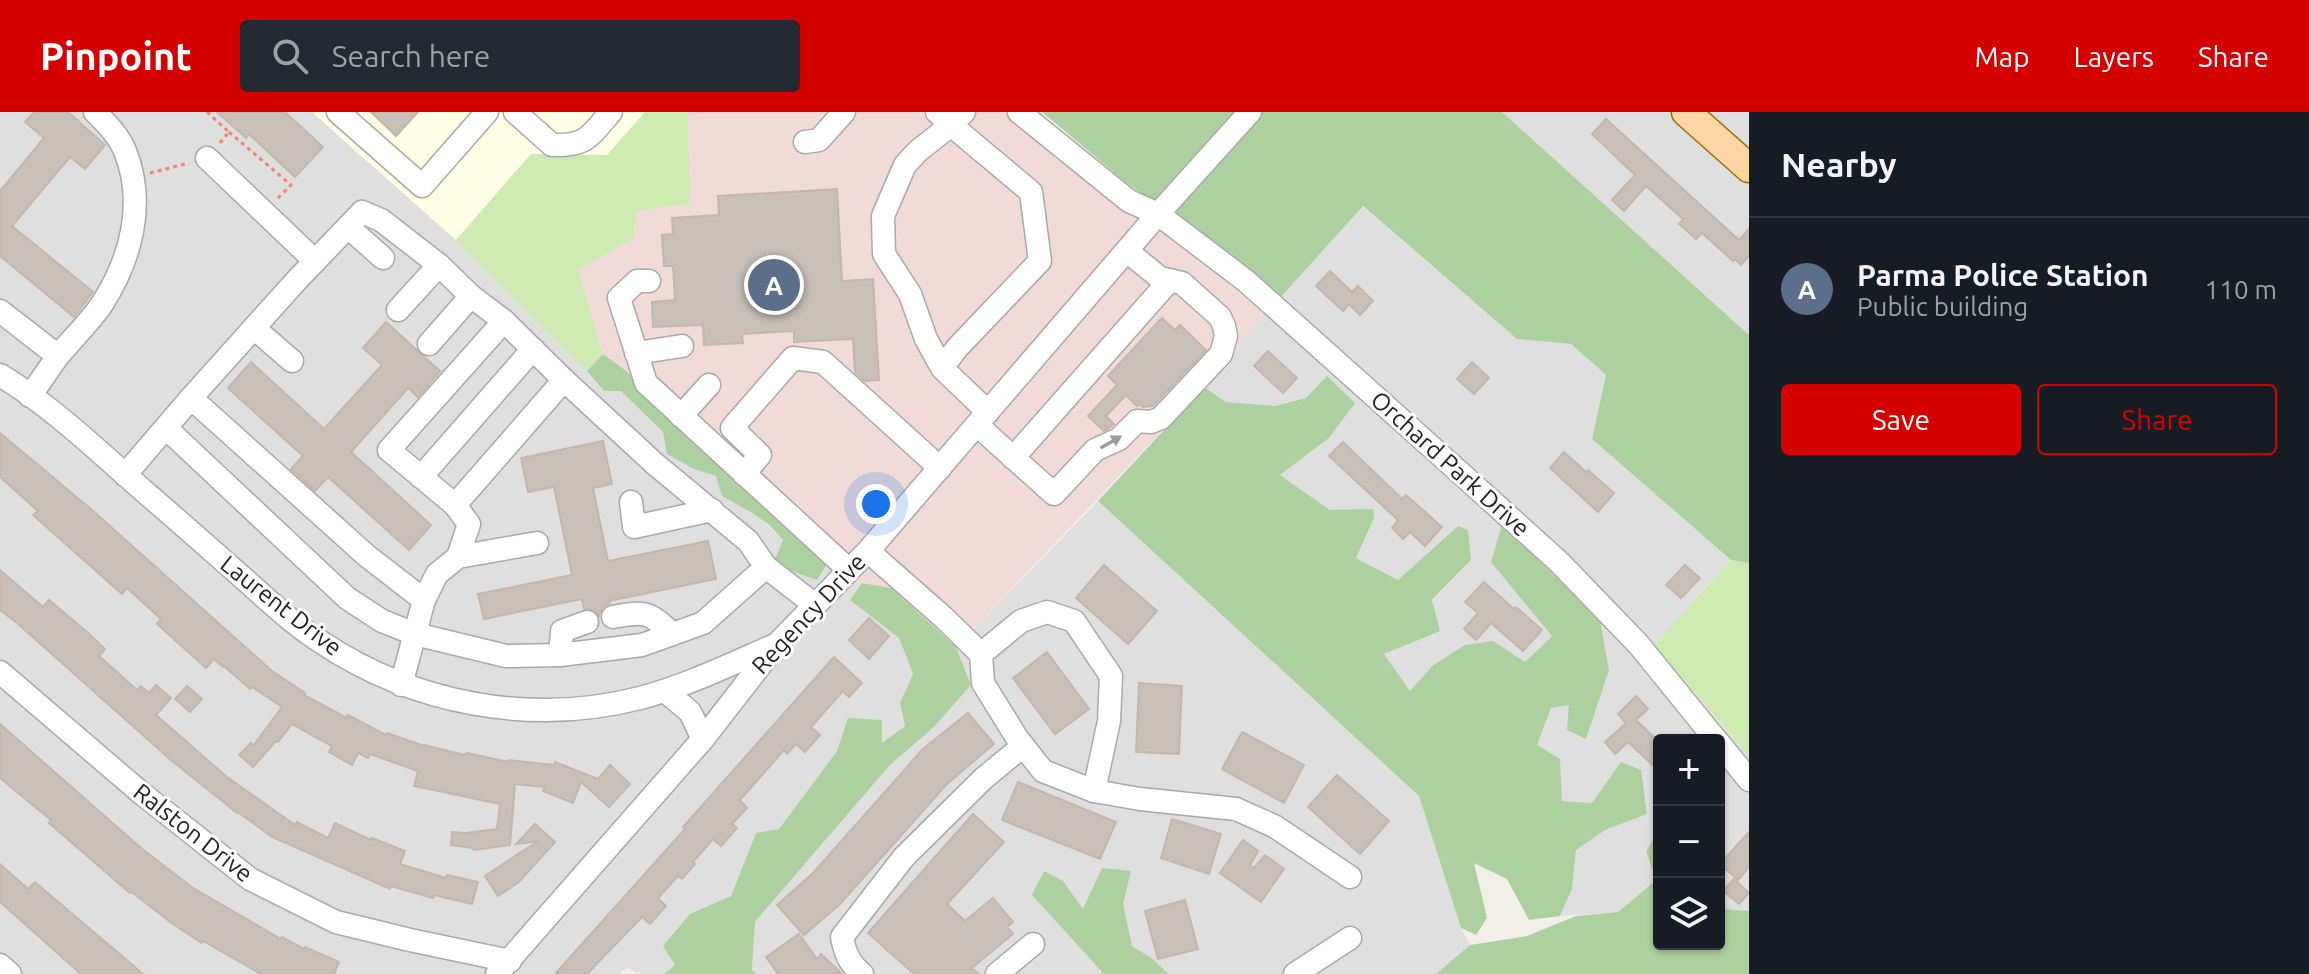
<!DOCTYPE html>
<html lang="en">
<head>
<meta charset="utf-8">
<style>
  :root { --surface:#171b24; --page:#242831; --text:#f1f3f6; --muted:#9ea1a6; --line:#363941; --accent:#d40000 }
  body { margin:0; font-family:Ubuntu,sans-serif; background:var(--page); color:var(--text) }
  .controls { position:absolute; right:24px; bottom:24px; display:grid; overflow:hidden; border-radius:8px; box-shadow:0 2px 6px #0004 }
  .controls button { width:72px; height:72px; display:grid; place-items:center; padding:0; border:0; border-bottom:2px solid var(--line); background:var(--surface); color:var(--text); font:40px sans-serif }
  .you { position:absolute; left:876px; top:392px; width:28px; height:28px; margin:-20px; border:6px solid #fff; border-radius:50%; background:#1a73e8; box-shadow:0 0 0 12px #1a73e833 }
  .badge { display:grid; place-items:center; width:52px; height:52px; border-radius:50%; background:var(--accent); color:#fff; font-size:26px; font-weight:700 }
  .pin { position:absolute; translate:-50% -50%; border:4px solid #fff; box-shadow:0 2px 8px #0006 }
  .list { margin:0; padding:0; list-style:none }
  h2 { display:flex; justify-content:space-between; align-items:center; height:104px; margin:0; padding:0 32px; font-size:34px }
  h2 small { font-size:26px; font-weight:400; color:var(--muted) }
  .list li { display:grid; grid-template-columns:52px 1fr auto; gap:24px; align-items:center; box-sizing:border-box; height:144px; padding:0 32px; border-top:2px solid var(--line) }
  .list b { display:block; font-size:30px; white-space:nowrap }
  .list p { margin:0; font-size:26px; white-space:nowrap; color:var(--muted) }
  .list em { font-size:26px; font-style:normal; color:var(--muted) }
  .actions { display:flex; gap:16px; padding:24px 32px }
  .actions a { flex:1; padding:18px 0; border:2px solid var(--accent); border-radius:8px; text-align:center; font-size:28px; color:var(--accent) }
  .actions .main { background:var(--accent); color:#fff }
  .icon { flex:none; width:44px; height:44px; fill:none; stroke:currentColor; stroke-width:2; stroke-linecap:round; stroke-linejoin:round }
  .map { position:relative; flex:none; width:1749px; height:862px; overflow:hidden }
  header { display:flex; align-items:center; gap:48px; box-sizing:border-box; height:112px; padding:0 40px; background:var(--accent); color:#fff }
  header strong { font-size:38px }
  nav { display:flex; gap:44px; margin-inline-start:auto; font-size:28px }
  .search { width:560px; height:72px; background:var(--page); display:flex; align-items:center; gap:20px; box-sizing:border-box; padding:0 28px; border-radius:8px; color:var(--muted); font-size:30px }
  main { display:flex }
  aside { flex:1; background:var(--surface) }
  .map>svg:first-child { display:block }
</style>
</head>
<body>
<header>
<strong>Pinpoint</strong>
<div class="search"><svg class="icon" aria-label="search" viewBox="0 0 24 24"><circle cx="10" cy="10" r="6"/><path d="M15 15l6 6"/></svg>Search here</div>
<nav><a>Map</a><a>Layers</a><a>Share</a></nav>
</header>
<main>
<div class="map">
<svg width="1749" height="862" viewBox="0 0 1749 862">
  <rect width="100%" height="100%" fill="#f2efe9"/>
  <g fill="#e0dfdf">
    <polygon points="0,0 312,0 456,128 587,259 604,279 621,278 663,320 694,357 716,364 783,428 862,471 851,488 899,526 913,562 900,591 905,614 881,632 848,607 837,639 779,718 756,721 731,784 691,802 675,853 664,862 642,862 626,856 619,862 0,862"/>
    <polygon points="1502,0 1749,0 1749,223"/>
    <polygon points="1362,94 1517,227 1571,232 1606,263 1592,327 1731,448 1654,533 1749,644 1749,799 1732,798 1719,795 1719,628 1659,628 1659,719 1646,739 1656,768 1618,800 1560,804 1572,777 1576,738 1562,689 1559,648 1537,633 1551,596 1569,593 1586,626 1553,523 1525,550 1493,529 1432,554 1410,579 1383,543 1471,448 1458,414 1398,468 1356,446 1374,406 1330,398 1280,363 1329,326 1306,286 1275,294 1226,290 1204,275 1266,201"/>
    <polygon points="1098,389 1419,684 1461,816 1470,833 1436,862 756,862 752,859 755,810 890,653 934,615 971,573 956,535"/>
  </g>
  <polygon fill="#f2dad9" points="688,0 1006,0 1266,201 1204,275 956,535 891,476 862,471 827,452 625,258 603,242 578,158 633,127 637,99 690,92"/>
  <polygon fill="#ffffe5" points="312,0 645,0 607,43 531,42 456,128"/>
  <g fill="#cdebb0">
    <polygon points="645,0 688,0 690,92 637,99 633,127 578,158 603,242 587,259 456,128 531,42 607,43"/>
    <polygon points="1731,448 1749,451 1749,644 1654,533"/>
  </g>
  <g fill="#add19e">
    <polygon points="1042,0 1502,0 1749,223 1749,451 1731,448 1592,327 1606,263 1571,232 1517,227 1363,94 1279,187 1222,137 1128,72"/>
    <polygon points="603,242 625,258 827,452 817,468 788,458 775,447 783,428 769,413 754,402 722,384 716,364 694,357 667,342 663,320 621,279 604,279 587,259"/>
    <polygon points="1327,264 1355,291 1329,326 1280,363 1330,398 1373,397 1374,406 1356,446 1398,468 1458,414 1468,418 1471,448 1432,488 1440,519 1384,542 1410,579 1432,554 1465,533 1493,529 1525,550 1552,524 1491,450 1502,413 1600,508 1609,558 1586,627 1567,618 1569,593 1551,596 1537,633 1560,647 1562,689 1592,691 1621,650 1641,658 1647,702 1605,718 1576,738 1572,777 1560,804 1529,808 1507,767 1474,751 1487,806 1476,823 1461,816 1419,684 1098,389 1204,275 1226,290 1275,294 1306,286"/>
    <polygon points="862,471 891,476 956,535 971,573 934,615 890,653 755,810 752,858 756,862 664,862 675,853 663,834 690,802 731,784 756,721 779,717 837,639 848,606 882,608 882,631 905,614 900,591 913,562 899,526 850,488"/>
    <polygon points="1659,719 1659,832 1719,832 1719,795 1732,798 1749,799 1749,862 1436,862 1470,833 1527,824 1576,804 1618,800 1656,768 1646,739"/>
    <polygon points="1102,756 1131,759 1123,792 1132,834 1153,847 1168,862 1104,862 1032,783 1044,759 1063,769 1083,797"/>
  </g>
  <g fill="#c7bfb8" stroke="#c4b6ab" stroke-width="2">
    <polygon points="34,0 68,0 105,33 85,57 70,45 12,114 93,180 74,205 0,144 0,79 44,26 25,10"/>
    <polygon points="217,0 285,0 323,35 295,65 249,22 246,26"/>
    <polygon points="371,0 418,0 396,24"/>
    <polygon points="1606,7 1739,128 1749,117 1749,144 1741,153 1735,147 1733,149 1702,121 1696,127 1679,112 1683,107 1646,74 1624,99 1612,88 1635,63 1592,22"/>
    <polygon points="837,77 842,169 873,167 879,268 865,269 855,260 853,227 794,230 794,219 742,222 743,231 704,233 703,213 653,215 652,190 675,188 673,154 664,154 662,123 673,122 672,106 719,103 718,84"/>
    <polygon points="1330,159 1352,180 1358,174 1373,189 1360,203 1349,192 1343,199 1316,174"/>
    <polygon points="1162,206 1175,218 1180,213 1206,238 1153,294 1143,295 1139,292 1137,294 1126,283 1106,304 1114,312 1104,319 1088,304 1117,273 1108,264"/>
    <polygon points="386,210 440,259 418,285 408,276 351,340 431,413 409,438 328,365 315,379 291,357 303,344 228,276 251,250 324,317 382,253 363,236"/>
    <polygon points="1268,239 1297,266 1283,281 1254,254"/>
    <polygon points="1472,250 1489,266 1474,282 1457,267"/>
    <polygon points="0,321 92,398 272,559 305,581 304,583 347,606 348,603 386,623 387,621 424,634 424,633 465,643 466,641 509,650 509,648 554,653 555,650 598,667 610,653 630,672 609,695 581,670 573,691 543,679 545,675 515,672 510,733 474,738 473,736 451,733 452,720 466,721 497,717 500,692 414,674 418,659 370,642 368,646 358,641 352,653 329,640 332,634 292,612 278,630 276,629 253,655 239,643 251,631 254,633 282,595 252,575 250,577 224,554 223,555 214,547 206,556 157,512 161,507 127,476 122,482 33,403 38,399 0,365"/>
    <polygon points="603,329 612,372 593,376 608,449 708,429 716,467 609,489 610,491 603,495 599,504 595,499 584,497 582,487 484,507 478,482 572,463 554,375 528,380 521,346"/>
    <polygon points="1343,330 1402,387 1406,383 1442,415 1425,434 1410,420 1403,427 1392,416 1398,408 1329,344"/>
    <polygon points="1564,340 1586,360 1588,358 1614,381 1598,400 1550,356"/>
    <polygon points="1104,453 1157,499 1128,532 1076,486"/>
    <polygon points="1685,453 1700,466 1681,486 1666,473"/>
    <polygon points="0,458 43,495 49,488 88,521 105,537 99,544 137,578 141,574 149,581 156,573 171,586 156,603 227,665 295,713 297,710 328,726 335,711 371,728 372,726 405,739 400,752 446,766 447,763 478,770 472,792 434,783 433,786 391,774 390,777 272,725 238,700 237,701 172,649 17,511 0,498"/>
    <polygon points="1484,470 1514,497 1516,495 1542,518 1523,539 1491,511 1476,528 1464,517 1478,501 1465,490"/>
    <polygon points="869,506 889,524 869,547 849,528"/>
    <polygon points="1047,540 1089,597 1055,622 1013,566"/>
    <polygon points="834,545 862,571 849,585 843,579 811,615 820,623 805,640 796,632 787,642 784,638 740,688 747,696 732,712 737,716 721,734 713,727 693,750 695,752 682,767 678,764 658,786 666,794 650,812 642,805 587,862 555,862 685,717 683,715"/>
    <polygon points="1139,571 1182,574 1179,642 1136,640"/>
    <polygon points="187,574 202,587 190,600 175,587"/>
    <polygon points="1636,584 1648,597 1636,608 1659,630 1659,659 1628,630 1615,642 1605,630 1626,611 1618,602"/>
    <polygon points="968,601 994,632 947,672 840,792 804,823 777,793 813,761 923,637"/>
    <polygon points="0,612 141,736 193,776 281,827 282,825 304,837 305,835 339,850 334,862 261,862 203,829 202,831 170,810 132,780 130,781 49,711 51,708 0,666"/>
    <polygon points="1242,620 1304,653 1284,691 1222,657"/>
    <polygon points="1337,663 1389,709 1360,742 1308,695"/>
    <polygon points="1018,670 1116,710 1100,747 1002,708"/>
    <polygon points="973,702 1004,730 947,792 965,809 993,786 1013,810 1007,815 1013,822 972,856 979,862 914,862 868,821"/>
    <polygon points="1172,707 1221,722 1209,762 1161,746"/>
    <polygon points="535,712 555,730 519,770 498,784 485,764 538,729 516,732"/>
    <polygon points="1749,720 1749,755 1738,768 1720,752"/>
    <polygon points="1243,728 1258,739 1250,753 1254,756 1265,743 1284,757 1261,790 1220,761"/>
    <polygon points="0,752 28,777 35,770 143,862 81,862 0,790"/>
    <polygon points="1734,767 1749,781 1739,792 1723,779"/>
    <polygon points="1185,788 1198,837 1158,847 1145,799"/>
    <polygon points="799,822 817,847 821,842 842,862 778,862 766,845"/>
  </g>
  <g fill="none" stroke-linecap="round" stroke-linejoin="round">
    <defs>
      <g id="minor">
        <polyline points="338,0 422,74 487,0"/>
        <path d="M515 0 552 33C587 34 589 25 611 0"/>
        <polyline points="937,0 951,13 964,0"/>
        <polyline points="1019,0 1129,89 1158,102 1246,169 1466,366 1559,450 1639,533 1716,628"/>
        <polyline points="805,30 819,28 844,0"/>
        <polyline points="207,46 315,149"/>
        <polyline points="348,115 383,146"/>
        <polyline points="649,169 637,169 619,186 646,271 849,458"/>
        <polyline points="398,198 439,153"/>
        <polyline points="0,199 58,244 30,284"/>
        <polyline points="254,216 292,249"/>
        <polyline points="429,232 471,184"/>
        <polyline points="636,241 682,234"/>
        <path d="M58 244C72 227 90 210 102 192 131 147 146 91 125 39 119 24 106 11 95 0"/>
        <polyline points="942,256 926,227 910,182 884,142 883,104 905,53 918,39 951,13 1031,80 1040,149 957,236 942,256 988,300"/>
        <path d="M0 263C53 295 99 340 146 381 181 411 216 442 251 473 273 493 296 514 321 530 414 592 531 614 640 586 686 574 731 552 775 533"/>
        <polyline points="564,268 655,352 748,429 766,455"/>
        <polyline points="191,286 296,169 362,100 381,108 439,153 471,184 504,209 564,268 455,393"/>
        <polyline points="681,304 709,273"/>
        <polyline points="977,313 1054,382 1095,338 1119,327 1137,309 1151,310 1161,306 1221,242 1226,224 1224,214 1220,205 1182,171 1160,166 1127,139"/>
        <polyline points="166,316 347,486 382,509 415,522 506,544 560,543 642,533 703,511 766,455 815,493"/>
        <polyline points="1013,346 1170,168"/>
        <polyline points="744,362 760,343 732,316 793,246 823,250 940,356"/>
        <polyline points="125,363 191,286 367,444 424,488 401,573"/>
        <polyline points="421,365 533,237"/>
        <polyline points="631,390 634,415 712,398"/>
        <polyline points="868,439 943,505 981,542 983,571 1017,626 1043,659 1094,679 1140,687 1236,697 1274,714 1350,765"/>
        <polyline points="458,445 469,412 455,393 389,338 504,209"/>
        <polyline points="424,488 437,462 458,445 537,431"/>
        <path d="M613 505C644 499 649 499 672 522"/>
        <polyline points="981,542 1021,509 1047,500 1074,509 1111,564 1109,609 1094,679"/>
        <polyline points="560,543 562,519 587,510"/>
        <polyline points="0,560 140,680 250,767 336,810 410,828 510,849"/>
        <polyline points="665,579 690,600 703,627"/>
        <polyline points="1719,631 1749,668"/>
        <polyline points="0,853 10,862"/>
        <polyline points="497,862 703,627 776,533 868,439 1158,102 1250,0"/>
        <path d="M862 862C849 851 845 841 842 825L904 745 984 666 1023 634"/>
        <polyline points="997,862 1033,832"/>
        <polyline points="1295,862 1350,826"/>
      </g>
      <polyline id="major" points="1686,0 1749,56"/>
    </defs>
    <use href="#minor" stroke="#a9a9a9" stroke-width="25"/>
    <use href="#major" stroke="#a06b00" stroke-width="31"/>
    <g stroke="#fa8072" stroke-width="3" stroke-dasharray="4 4" stroke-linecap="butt">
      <polyline points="207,0 229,20 218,33"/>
      <polyline points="229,20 291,73 277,87"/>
      <polyline points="150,61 189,51"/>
    </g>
    <use href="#minor" stroke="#fff" stroke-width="22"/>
    <use href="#major" stroke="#fcd6a4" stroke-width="28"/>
  </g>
  <defs><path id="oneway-solid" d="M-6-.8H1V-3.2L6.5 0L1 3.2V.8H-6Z" transform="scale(2)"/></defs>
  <use fill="#9c9c9c" href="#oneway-solid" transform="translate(1111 330) rotate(-30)"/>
  <g text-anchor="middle" stroke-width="6" stroke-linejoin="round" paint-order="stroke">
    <g font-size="24" fill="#222" stroke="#fff">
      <text transform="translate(1450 352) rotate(42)" y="8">Orchard Park Drive</text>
      <text transform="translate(281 494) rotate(38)" y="8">Laurent Drive</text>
      <text transform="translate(809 502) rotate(-47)" y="8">Regency Drive</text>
      <text transform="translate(193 721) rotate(38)" y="8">Ralston Drive</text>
    </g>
  </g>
</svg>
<div class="controls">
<button>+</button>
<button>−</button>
<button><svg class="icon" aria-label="layers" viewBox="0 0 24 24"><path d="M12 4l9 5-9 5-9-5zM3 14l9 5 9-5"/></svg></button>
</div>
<div class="you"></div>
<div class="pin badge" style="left:774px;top:173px;background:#5c6f8a">A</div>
</div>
<aside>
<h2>Nearby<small></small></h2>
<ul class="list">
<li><span class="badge" style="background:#5c6f8a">A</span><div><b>Parma Police Station</b><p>Public building</p></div><em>110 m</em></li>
</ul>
<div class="actions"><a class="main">Save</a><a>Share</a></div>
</aside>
</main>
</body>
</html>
